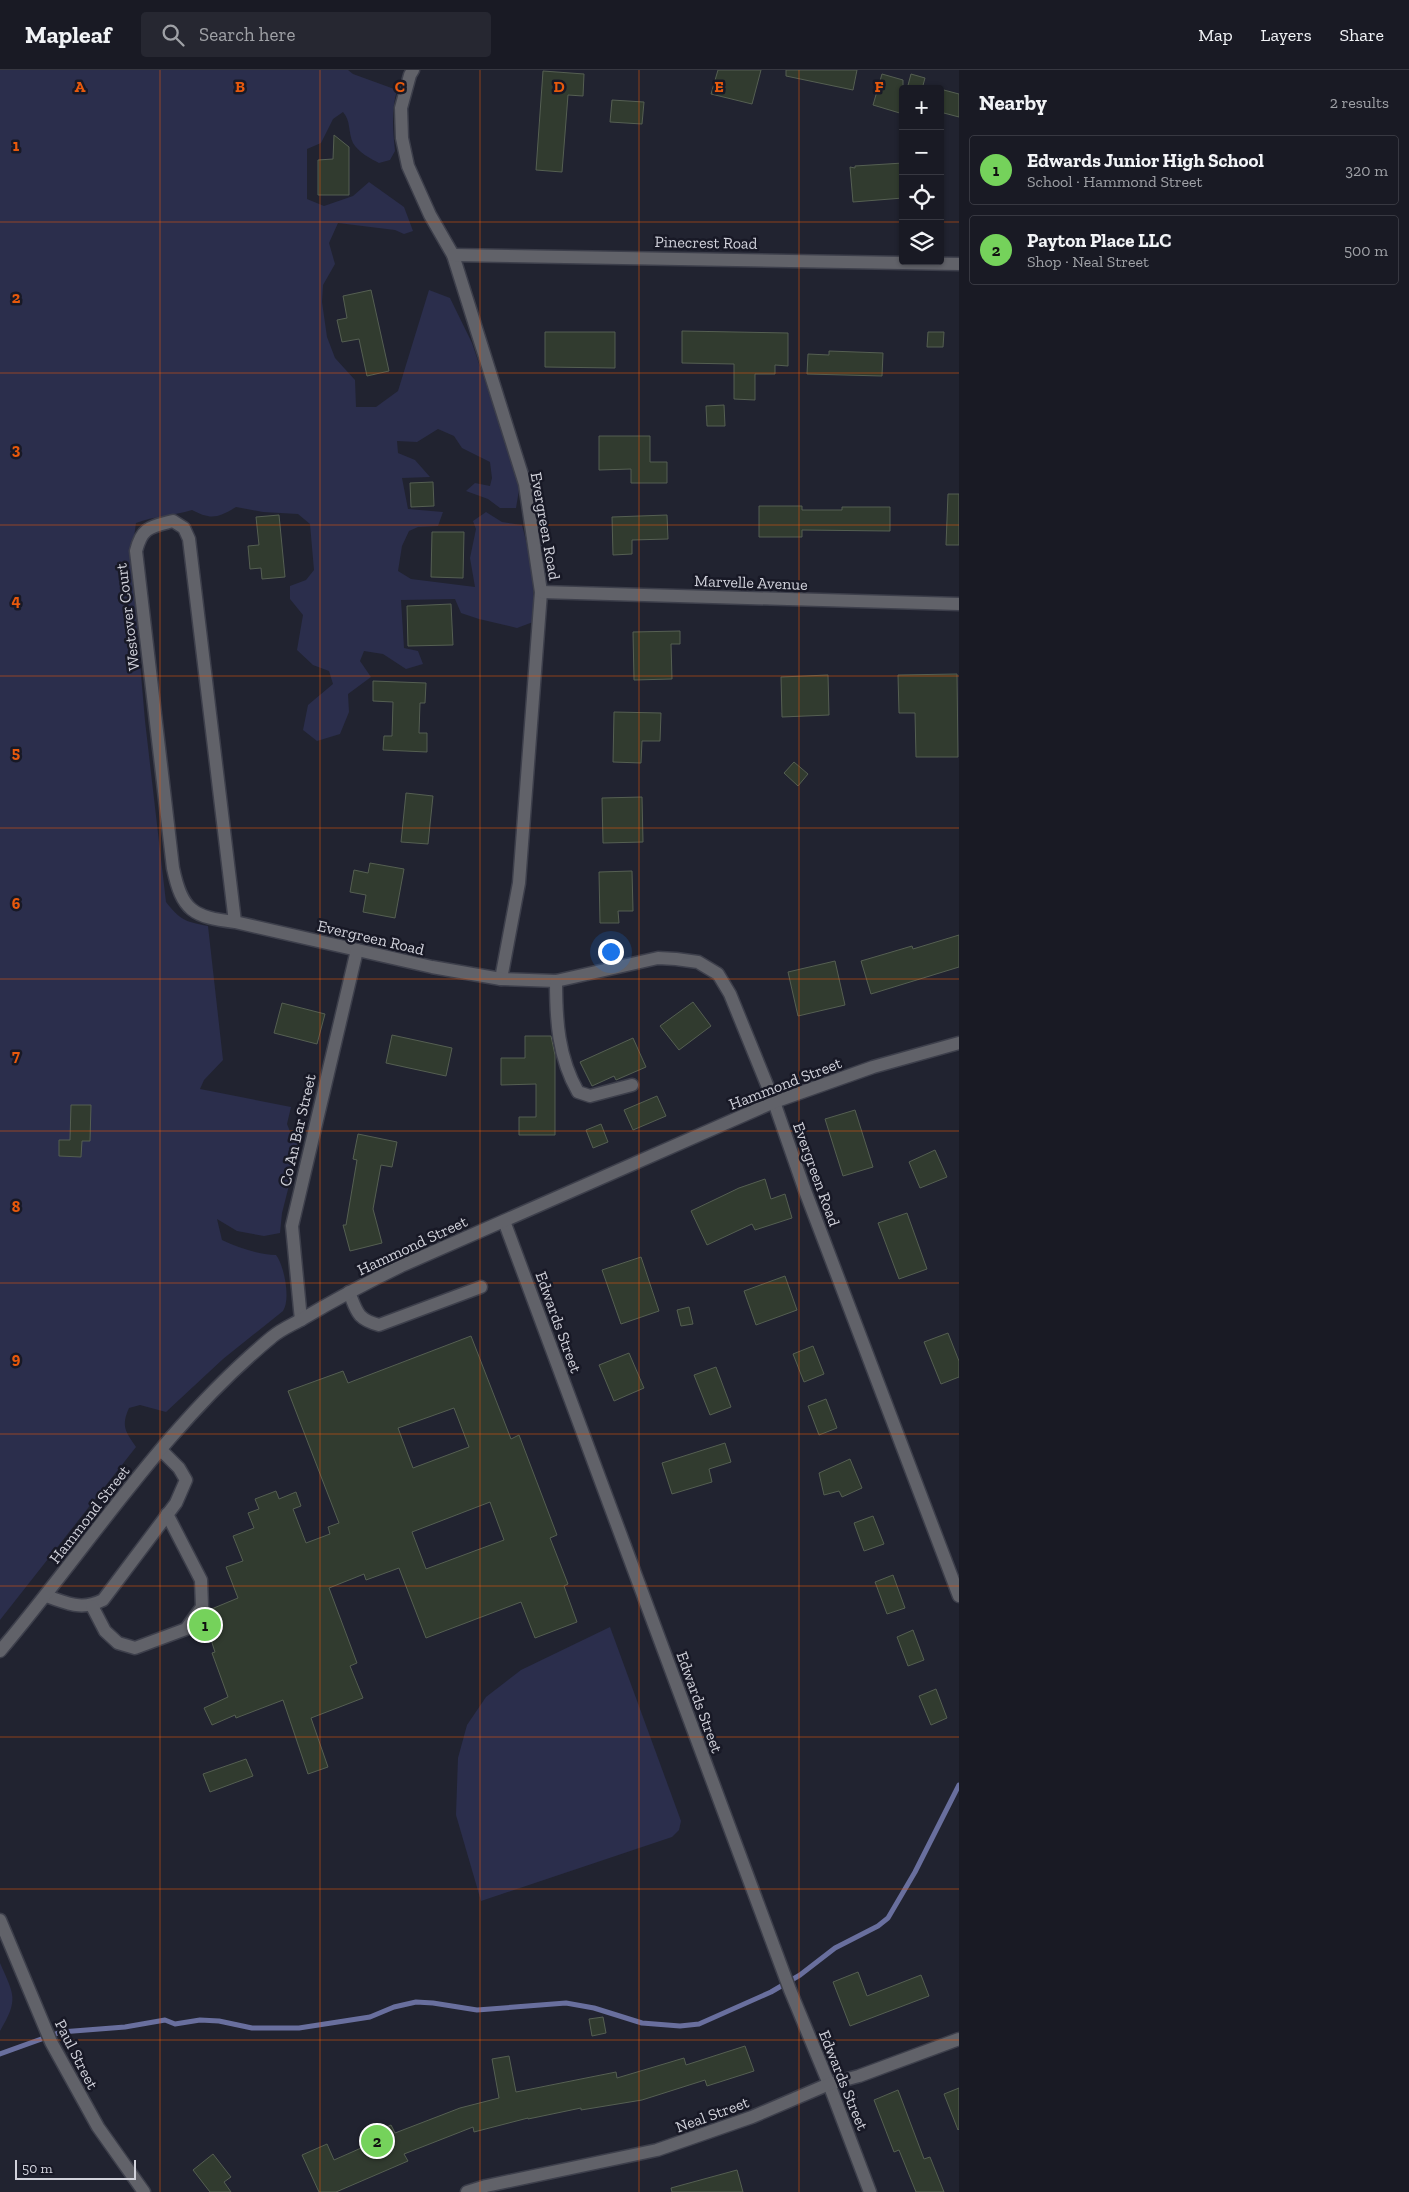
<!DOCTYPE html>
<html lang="en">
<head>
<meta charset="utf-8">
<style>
  :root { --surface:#191a24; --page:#262731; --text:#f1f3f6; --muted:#9fa1a6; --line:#373841; --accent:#75d25b }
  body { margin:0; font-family:"Zilla Slab",serif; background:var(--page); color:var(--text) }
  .controls { position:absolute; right:15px; top:15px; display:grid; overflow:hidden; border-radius:5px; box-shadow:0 1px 4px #0004 }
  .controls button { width:45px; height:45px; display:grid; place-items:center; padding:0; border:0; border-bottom:1px solid var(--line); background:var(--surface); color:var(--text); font:25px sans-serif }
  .scale { position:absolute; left:15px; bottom:12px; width:121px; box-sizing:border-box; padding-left:5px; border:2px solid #d1d2db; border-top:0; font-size:14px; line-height:18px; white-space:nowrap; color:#d1d2db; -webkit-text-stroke:4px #181926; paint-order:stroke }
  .you { position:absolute; left:610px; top:881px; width:18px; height:18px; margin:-12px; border:4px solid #fff; border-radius:50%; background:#1a73e8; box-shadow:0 0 0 8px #1a73e833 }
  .badge { display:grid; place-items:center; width:32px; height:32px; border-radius:50%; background:var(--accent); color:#111; font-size:16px; font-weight:700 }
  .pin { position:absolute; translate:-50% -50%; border:2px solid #fff; box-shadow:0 1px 5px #0006 }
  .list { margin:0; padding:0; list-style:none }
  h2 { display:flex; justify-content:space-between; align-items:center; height:65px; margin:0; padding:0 20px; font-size:21px }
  h2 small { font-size:16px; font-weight:400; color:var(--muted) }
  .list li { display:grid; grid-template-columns:32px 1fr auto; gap:15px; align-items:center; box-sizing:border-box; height:70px; margin:0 10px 10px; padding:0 10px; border:1px solid var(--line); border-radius:5px }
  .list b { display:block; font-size:19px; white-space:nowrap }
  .list p { margin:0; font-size:16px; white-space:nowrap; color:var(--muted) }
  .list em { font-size:16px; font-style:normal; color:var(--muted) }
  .icon { flex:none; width:28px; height:28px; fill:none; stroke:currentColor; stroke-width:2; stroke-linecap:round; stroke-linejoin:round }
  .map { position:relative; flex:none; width:959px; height:2122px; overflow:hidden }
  header { display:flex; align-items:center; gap:30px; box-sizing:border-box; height:70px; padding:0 25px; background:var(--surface); border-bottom:1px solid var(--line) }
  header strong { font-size:24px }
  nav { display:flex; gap:28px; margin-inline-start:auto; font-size:18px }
  .search { width:350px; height:45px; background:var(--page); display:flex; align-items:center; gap:12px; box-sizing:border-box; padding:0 18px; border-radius:5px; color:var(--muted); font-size:19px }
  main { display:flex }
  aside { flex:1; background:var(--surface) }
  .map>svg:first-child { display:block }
</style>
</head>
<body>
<header>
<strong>Mapleaf</strong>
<div class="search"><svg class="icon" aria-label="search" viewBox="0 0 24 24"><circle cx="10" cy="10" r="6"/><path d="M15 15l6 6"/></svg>Search here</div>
<nav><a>Map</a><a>Layers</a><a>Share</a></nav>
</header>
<main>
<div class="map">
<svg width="959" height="2122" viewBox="0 0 959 2122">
  <rect width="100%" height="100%" fill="#212330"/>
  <g fill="#2b2e4c">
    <path d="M0 0H348L353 4 397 20C391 41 393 61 395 81L390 90 379 93C371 89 358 82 353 73 348 62 351 51 343 42L333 49 321 73 307 79V129L324 136 353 126 369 112 404 137 413 161 404 164 395 160 338 153 329 173 335 194 323 215 322 232 327 267 335 288 355 310 356 337H376L398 321 429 220 450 228 472 273 520 414 516 438H500L488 429 466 421 475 413 490 416 492 408 490 392 462 378 454 366 438 359 417 372 397 371 398 383 415 390 430 407 402 408 408 439 443 442 438 456 418 457 409 461 402 476 398 501 411 509 475 517 470 488 476 459 473 451 486 442 502 452 522 455C531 488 535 518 533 552L517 558 479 549 461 543 455 529 401 530 404 578 418 581 423 594 406 599 383 584 364 581 360 591 371 607 348 624 349 642 340 664 317 671 303 660 308 635 333 614 329 601 313 595 297 580 303 545 290 529V516L306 510 314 500 310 454 298 444 263 442 236 437C218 448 211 450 192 440 173 446 154 446 136 453L131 488 145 651 166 832C180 850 186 852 208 856L223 990 204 1010 200 1019 291 1037 287 1054 293 1069 300 1072 282 1143 280 1163 264 1166 237 1161 217 1149 222 1170C239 1178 257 1184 276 1185 284 1195 291 1229 283 1241L223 1289 166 1342 140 1335 129 1338C121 1356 125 1361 136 1377L0 1550Z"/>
    <polygon points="610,1557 681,1751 679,1760 672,1767 481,1831 456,1745 458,1688 467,1655 486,1627 521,1600"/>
    <path d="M0 1893C14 1925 19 1929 0 1961Z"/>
  </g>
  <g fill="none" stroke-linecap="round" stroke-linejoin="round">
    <polyline stroke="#696f9e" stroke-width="5" points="0,1984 61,1962 125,1957 165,1950 175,1954 200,1950 219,1951 252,1958 299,1958 370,1947 394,1937 416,1932 433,1933 477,1940 566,1933 594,1938 642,1953 680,1956 699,1954 771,1922 800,1905 835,1878 878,1856 888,1848 915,1802 959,1715"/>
  </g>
  <g fill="#313b2f" stroke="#555f52" fill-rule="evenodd">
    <polygon points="718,0 761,0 752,34 711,24"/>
    <polygon points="786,0 857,0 853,20 786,6"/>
    <polygon points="543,1 584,4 583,26 568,25 562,102 536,100"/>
    <polygon points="882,4 903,10 903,44 873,35"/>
    <polygon points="911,4 925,8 922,19 907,19"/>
    <polygon points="940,19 959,24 959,47 940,42"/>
    <polygon points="612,30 644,32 642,54 610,52"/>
    <polygon points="334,65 349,77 349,125 318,125 318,90 333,89"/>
    <polygon points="903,93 903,128 853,132 850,97 855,98 855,96"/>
    <polygon points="371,220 389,301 367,306 359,269 342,272 337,250 347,248 343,226"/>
    <polygon points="682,261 788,263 788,296 775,295 775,304 755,304 755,330 734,329 734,294 682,293"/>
    <polygon points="545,262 615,262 615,298 545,297"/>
    <polygon points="928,262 944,262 943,277 927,277"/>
    <polygon points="829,281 883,283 882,306 807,304 808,284 829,285"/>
    <polygon points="724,335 725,356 707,356 706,336"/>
    <polygon points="599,366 650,366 650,392 667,392 667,413 631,413 631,399 599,400"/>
    <polygon points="433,412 434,436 411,437 410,413"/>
    <polygon points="948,424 959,424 959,475 946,475"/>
    <polygon points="759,436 802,436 802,440 842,440 842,437 890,437 890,461 802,460 802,467 759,467"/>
    <polygon points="279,445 285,507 262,509 261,498 250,499 248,476 259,475 256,447"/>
    <polygon points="667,445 668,469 632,470 632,484 613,485 612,447"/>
    <polygon points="432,462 464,462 463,508 431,507"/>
    <polygon points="451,534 453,575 408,576 407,536"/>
    <polygon points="680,561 680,574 671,574 672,609 634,610 633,562"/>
    <polygon points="957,604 958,687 916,687 915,643 899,643 898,605"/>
    <polygon points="828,605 829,645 782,647 781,607"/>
    <polygon points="373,611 426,613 425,633 420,633 419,663 427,663 427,682 383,680 384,666 392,666 393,632 373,631"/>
    <polygon points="614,642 661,643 660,671 642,671 641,693 613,692"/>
    <polygon points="794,692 808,704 798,716 784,703"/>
    <polygon points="406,723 433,726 428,774 401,772"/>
    <polygon points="642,727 643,772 603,773 602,728"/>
    <polygon points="370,793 404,799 395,848 363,842 366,825 350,822 354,800 368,803"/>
    <polygon points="632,801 633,841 618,841 619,853 600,853 599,802"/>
    <polygon points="959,865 959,897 871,924 861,891 912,876 913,879"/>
    <polygon points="835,891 845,935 798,946 788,902"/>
    <polygon points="693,932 711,956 679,980 660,956"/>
    <polygon points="282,933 325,944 317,974 274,963"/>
    <polygon points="392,965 452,978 446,1006 386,993"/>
    <polygon points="525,966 551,966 555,985 555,1065 519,1065 519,1047 536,1047 536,1014 501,1015 501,988 525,988"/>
    <polygon points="633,968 646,997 616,1010 614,1006 592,1016 580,992"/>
    <polygon points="657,1026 666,1046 633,1060 624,1040"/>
    <polygon points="71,1035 91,1035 90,1071 82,1071 81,1087 59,1086 59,1070 70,1070"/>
    <polygon points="855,1040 873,1097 843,1106 825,1049"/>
    <polygon points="601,1054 608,1072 593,1078 586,1060"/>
    <polygon points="358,1064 397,1072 392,1097 381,1095 373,1139 382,1173 350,1181 343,1155 346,1155 357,1090 353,1089"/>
    <polygon points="935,1080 947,1107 920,1118 909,1092"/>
    <polygon points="765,1109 771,1129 785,1124 792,1148 755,1160 752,1154 707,1175 691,1141 739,1118"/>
    <polygon points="907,1143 927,1199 899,1209 878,1153"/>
    <polygon points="641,1187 659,1241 621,1254 602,1200"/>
    <polygon points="785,1206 797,1240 756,1255 744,1221"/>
    <polygon points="689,1237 693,1254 681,1256 677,1240"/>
    <polygon points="948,1263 959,1291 959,1307 941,1314 924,1272"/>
    <path d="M471 1266 511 1369 519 1365 557 1465 550 1468 568 1514 564 1516 577 1552 535 1568 521 1532 426 1568 399 1498 366 1510 364 1504 329 1518 357 1593 350 1596 363 1628 311 1648 328 1697 308 1704 283 1630 236 1648 235 1645 212 1655 204 1638 228 1627 212 1583 215 1582 204 1548 209 1540 238 1528 226 1497 243 1491 233 1466 254 1458 248 1443 259 1439 255 1429 276 1421 279 1429 296 1422 301 1436 293 1439 306 1473 330 1464 328 1457 339 1453 288 1321 343 1301 348 1313ZM454 1338 469 1377 413 1398 398 1358ZM490 1432 504 1470 426 1499 412 1462Z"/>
    <polygon points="813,1276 824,1304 804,1312 793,1284"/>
    <polygon points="629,1283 644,1318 614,1331 599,1295"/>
    <polygon points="716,1297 731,1337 710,1345 694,1305"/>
    <polygon points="826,1329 837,1358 819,1365 808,1336"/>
    <polygon points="725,1373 731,1392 709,1399 712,1412 672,1424 662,1393"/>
    <polygon points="850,1389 862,1418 842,1427 839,1421 824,1425 819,1403"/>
    <polygon points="873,1446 884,1474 864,1481 854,1453"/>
    <polygon points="893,1505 905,1538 887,1544 875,1512"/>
    <polygon points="913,1560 924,1590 908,1596 897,1567"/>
    <polygon points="936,1619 947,1648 931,1655 919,1626"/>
    <polygon points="246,1689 253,1706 210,1722 203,1704"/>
    <polygon points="858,1902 867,1926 921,1905 929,1926 850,1956 833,1912"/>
    <polygon points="603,1947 606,1963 592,1966 589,1949"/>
    <polygon points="745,1976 754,2001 707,2016 705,2010 642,2030 581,2040 581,2038 528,2049 528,2048 474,2062 473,2057 404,2084 408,2091 336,2122 319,2122 302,2085 327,2074 334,2090 377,2071 374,2063 391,2055 395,2063 460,2038 499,2028 492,1989 509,1986 516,2022 616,2002 617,2008 684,1988 686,1995"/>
    <polygon points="959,2018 959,2059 958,2060 944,2024"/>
    <polygon points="898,2020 924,2089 930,2087 944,2122 916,2122 899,2080 894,2082 874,2030"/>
    <polygon points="213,2084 231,2107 224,2112 231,2122 210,2122 193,2100"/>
    <polygon points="737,2100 743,2122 672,2122 671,2118"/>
  </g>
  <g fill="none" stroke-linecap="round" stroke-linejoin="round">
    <defs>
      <g id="minor">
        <polyline points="413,0 410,5 401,38 402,68 408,96 430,145 453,185 525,414 541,522 519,813 501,909"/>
        <polyline points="453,185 959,194"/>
        <polyline points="541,522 959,534"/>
        <path d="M235 852 189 469 184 458 173 451C150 457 142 457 136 481L173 798C182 841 193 847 235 852L432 897 501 909 556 911 658 888 676 889 698 892 718 904 730 924 774 1032 804 1118 959 1526"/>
        <path d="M556 911C556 950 558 987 578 1022L590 1026 632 1015"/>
        <polyline points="504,1151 790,1920 829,2014 870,2122"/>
        <path d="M349 1222C357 1242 357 1249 379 1255L481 1217"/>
        <polyline points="301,1250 292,1156 357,880"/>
        <path d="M46 1526C68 1533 81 1541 103 1530L176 1433 186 1410 179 1398 161 1380"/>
        <polyline points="92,1536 105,1561 118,1573 135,1578 186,1559 202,1537 201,1510 167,1444"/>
        <path d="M0 1581C88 1477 166 1354 272 1267 281 1259 294 1254 304 1248 336 1229 368 1212 401 1196L774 1032 873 997 959 973"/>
        <polyline points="0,1850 51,1972 98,2057 144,2122"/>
        <polyline points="467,2122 486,2116 657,2080 752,2047 829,2014 859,2006 959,1969"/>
      </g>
    </defs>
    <use href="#minor" stroke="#3d3f4b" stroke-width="15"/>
    <polyline stroke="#5f616d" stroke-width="3" stroke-dasharray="2.5 2.5" stroke-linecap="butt" points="854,2022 857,2030"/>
    <use href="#minor" stroke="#616269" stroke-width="12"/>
  </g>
  <path fill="none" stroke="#e8590c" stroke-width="1" stroke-opacity="0.55" d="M160 0V2122M320 0V2122M480 0V2122M639 0V2122M799 0V2122M0 152H903M940 152H959M0 303H959M0 455H959M0 606H959M0 758H959M0 909H959M0 1061H959M0 1213H959M0 1364H959M0 1516H959M0 1667H959M0 1819H959M0 1970H959"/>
  <g text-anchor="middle" stroke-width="5" stroke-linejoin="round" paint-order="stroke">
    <g font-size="16" fill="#d1d2db" stroke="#181926">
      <text transform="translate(706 172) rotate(1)" y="6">Pinecrest Road</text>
      <text transform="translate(546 456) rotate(80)" y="6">Evergreen Road</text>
      <text transform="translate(751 512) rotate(2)" y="6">Marvelle Avenue</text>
      <text transform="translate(127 547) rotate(-97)" y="6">Westover Court</text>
      <text transform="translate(371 867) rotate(13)" y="6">Evergreen Road</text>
      <text transform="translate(785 1013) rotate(-21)" y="6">Hammond Street</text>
      <text transform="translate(297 1060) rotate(-77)" y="6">Co An Bar Street</text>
      <text transform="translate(817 1104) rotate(70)" y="6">Evergreen Road</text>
      <text transform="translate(412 1175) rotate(-25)" y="6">Hammond Street</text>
      <text transform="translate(559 1252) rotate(70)" y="6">Edwards Street</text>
      <text transform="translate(89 1444) rotate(-52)" y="6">Hammond Street</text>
      <text transform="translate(700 1632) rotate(70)" y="6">Edwards Street</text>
      <text transform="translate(77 1984) rotate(63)" y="6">Paul Street</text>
      <text transform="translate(844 2010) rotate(68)" y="6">Edwards Street</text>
      <text transform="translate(712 2044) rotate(-20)" y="6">Neal Street</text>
    </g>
  </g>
  <g font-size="16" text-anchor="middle" font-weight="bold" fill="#e8590c" stroke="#181926" stroke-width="5" stroke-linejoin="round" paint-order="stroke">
    <text x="80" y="22">A</text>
    <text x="240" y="22">B</text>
    <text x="400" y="22">C</text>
    <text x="559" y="22">D</text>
    <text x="719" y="22">E</text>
    <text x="879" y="22">F</text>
    <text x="16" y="81">1</text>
    <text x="16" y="233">2</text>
    <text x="16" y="385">3</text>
    <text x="16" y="536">4</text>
    <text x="16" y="688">5</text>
    <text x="16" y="839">6</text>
    <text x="16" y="991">7</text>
    <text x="16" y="1142">8</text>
    <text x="16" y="1294">9</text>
  </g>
</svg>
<div class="controls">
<button>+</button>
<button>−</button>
<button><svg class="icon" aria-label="locate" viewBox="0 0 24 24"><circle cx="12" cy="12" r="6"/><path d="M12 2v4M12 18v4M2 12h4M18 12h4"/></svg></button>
<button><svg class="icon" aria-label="layers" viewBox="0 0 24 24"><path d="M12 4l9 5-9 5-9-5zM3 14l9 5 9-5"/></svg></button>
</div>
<div class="scale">50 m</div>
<div class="you"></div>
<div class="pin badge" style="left:205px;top:1555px">1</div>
<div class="pin badge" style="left:377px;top:2071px">2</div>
</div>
<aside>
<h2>Nearby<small>2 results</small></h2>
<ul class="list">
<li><span class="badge">1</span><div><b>Edwards Junior High School</b><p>School · Hammond Street</p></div><em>320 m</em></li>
<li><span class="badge">2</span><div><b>Payton Place LLC</b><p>Shop · Neal Street</p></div><em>500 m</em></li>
</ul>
</aside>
</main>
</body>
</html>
